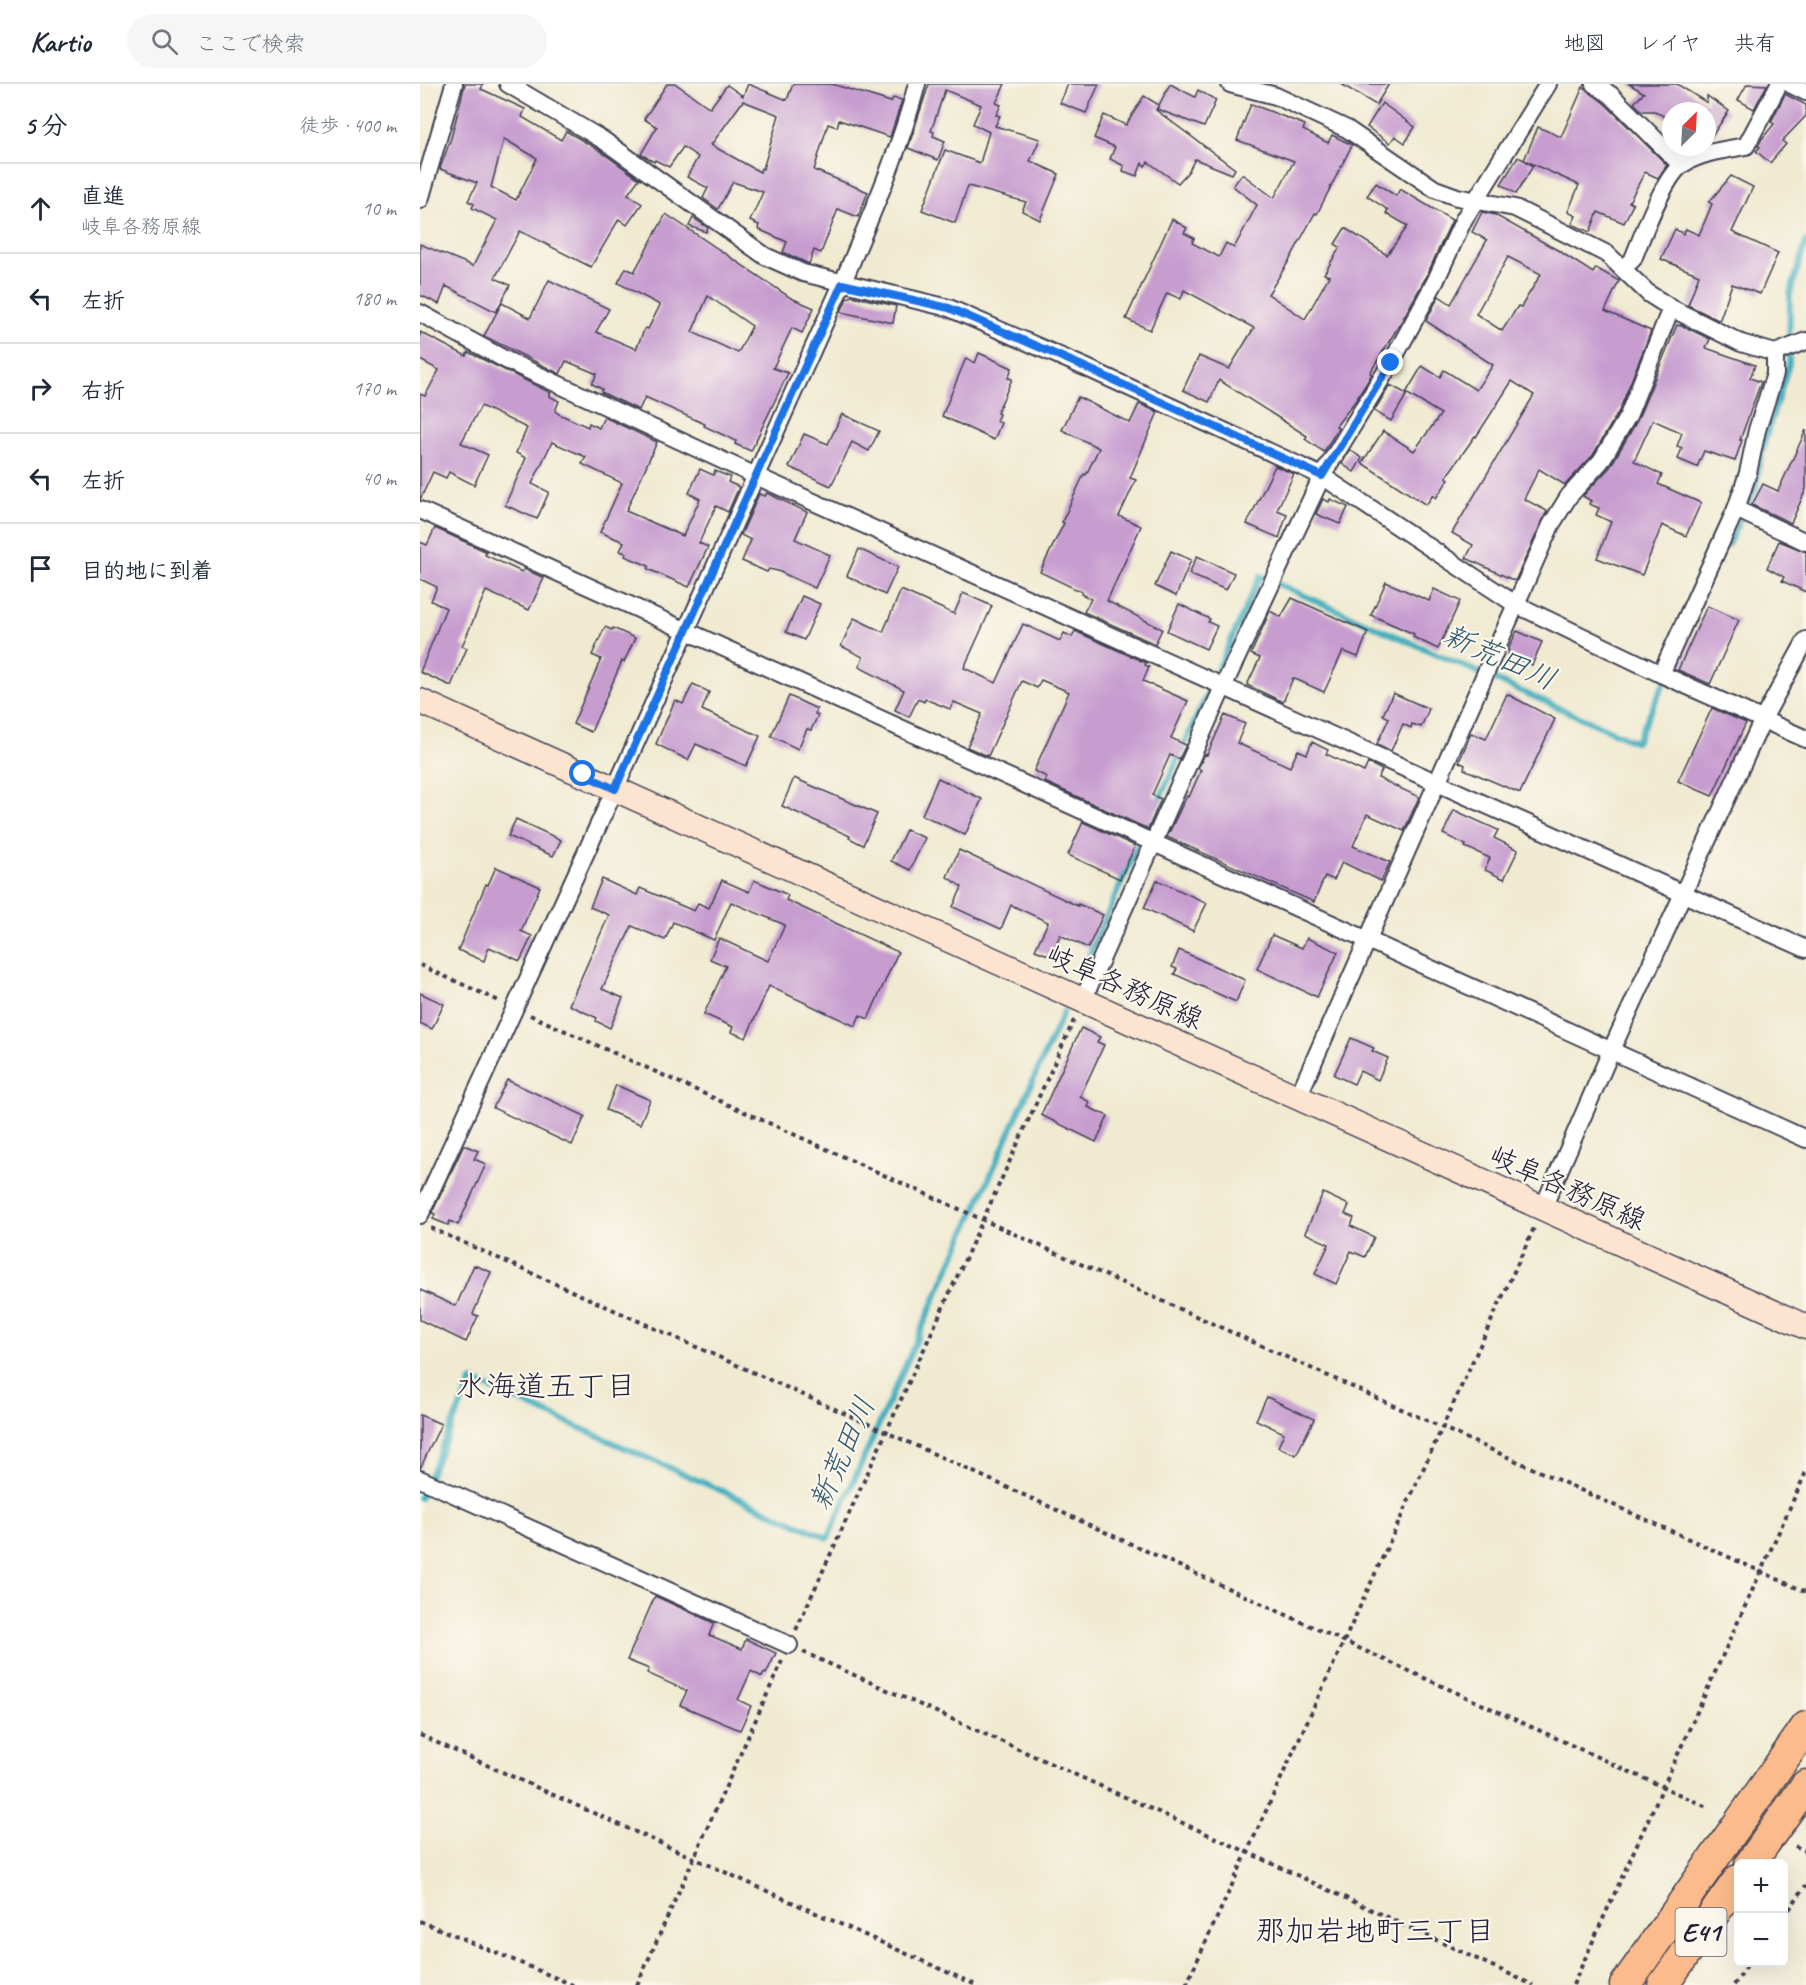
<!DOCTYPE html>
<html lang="ja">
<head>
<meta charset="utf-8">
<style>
  :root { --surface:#fff; --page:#f6f6f7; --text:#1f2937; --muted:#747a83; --line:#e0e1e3 }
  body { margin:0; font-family:Caveat,"Klee One",sans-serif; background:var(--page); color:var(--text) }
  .controls { position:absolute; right:18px; bottom:18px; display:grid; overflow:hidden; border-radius:9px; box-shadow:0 6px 24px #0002 }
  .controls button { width:54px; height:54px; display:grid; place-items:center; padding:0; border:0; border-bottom:2px solid var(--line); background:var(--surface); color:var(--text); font:30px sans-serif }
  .compass { position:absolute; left:1242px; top:18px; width:54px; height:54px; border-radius:50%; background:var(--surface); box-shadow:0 6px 24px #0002; rotate:24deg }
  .stop { position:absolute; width:18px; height:18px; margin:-14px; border:4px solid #1a73e8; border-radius:50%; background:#fff }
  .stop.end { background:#1a73e8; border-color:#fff; box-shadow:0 2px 6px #0008 }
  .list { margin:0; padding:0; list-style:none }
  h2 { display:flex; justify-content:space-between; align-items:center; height:78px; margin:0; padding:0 24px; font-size:26px }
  h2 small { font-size:20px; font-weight:400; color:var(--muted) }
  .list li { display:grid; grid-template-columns:39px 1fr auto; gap:18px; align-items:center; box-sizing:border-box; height:90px; padding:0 24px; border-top:2px solid var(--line) }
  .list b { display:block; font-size:22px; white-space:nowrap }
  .list p { margin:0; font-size:20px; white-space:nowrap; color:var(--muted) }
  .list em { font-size:20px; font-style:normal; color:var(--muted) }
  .icon { flex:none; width:33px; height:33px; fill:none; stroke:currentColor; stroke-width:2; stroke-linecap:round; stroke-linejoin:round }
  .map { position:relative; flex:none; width:1386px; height:1901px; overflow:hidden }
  header { display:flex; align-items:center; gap:36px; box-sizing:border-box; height:84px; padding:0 30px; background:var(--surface); border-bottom:2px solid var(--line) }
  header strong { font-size:28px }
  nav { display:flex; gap:33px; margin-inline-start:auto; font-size:21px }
  .search { width:420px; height:54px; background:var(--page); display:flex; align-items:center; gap:15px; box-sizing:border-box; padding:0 21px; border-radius:33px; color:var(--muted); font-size:22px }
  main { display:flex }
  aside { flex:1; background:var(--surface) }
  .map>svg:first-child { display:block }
</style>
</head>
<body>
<header>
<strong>Kartio</strong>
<div class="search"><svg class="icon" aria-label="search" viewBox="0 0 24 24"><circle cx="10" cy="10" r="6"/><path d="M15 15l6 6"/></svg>ここで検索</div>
<nav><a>地図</a><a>レイヤ</a><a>共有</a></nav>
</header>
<main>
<aside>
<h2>5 分<small>徒歩 · 400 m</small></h2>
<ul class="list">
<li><svg class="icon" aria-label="ahead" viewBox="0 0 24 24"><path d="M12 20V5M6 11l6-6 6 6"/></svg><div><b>直進</b><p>岐阜各務原線</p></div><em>10 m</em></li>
<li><svg class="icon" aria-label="left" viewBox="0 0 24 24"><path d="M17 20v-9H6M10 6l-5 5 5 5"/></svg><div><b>左折</b></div><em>180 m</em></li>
<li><svg class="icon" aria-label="right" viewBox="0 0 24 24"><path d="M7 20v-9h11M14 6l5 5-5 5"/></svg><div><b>右折</b></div><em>170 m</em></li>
<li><svg class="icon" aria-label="left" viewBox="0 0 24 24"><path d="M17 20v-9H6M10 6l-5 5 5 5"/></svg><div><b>左折</b></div><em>40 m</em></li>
<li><svg class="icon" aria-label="arrive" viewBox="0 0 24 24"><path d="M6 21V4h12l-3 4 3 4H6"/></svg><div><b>目的地に到着</b></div></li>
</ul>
</aside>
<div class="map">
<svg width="1386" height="1901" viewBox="0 0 1386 1901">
  <rect width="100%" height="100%" fill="#fbf7ec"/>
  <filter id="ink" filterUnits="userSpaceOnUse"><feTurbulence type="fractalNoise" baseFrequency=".0167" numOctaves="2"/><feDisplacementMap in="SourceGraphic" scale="12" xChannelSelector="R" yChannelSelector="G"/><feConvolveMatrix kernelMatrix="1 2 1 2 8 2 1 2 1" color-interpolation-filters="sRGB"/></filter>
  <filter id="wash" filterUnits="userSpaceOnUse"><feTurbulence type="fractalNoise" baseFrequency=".008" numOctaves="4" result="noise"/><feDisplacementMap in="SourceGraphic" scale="24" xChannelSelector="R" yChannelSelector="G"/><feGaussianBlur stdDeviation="1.35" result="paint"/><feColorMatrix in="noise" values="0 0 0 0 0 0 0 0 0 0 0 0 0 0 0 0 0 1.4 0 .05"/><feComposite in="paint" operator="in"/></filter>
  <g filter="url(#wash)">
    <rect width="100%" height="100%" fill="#f0ead1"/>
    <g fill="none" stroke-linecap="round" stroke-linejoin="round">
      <g stroke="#42afbf" stroke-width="6">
        <polyline points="1308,461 1335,405 1344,359 1369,280 1370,210 1386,157"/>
        <polyline points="737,721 840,492 1216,658 1247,593"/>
        <polyline points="659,894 721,755"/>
        <polyline points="0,1414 52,1296 408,1454 644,927"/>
      </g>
    </g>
    <g id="blocks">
      <g fill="#c79dd0" fill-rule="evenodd">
        <path d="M45 0H63L61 5 105 25 102 33 141 56 146 47 177 65 219 95 208 110 222 120 207 141 199 135 171 183 100 147 75 194 90 201 76 228 26 202 19 220 0 211V160L53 182 77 136 52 124 54 120 48 117 57 99 20 85 31 54ZM84 55 117 74 96 116 71 103Z"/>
        <path d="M247 0H256L290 24 307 1 323 12 328 0 367 16 373 0H412L471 18 473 14 482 16 470 53 419 36 417 43 408 40 394 86 448 108 438 133 418 125 401 169 394 166 389 180 363 168 367 158 338 145 339 141 330 137 343 108 313 98 298 125 283 114 288 104 267 93 278 73 263 63 249 83 235 76 234 78 221 70 237 43 224 35ZM323 17 359 31 343 85 341 84 340 88 291 61Z"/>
        <polygon points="509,0 585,0 576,19 581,21 576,31 580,32 575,42 620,55 610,77 639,90 620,136 602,127 606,118 548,102 535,139 502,126 525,66 560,79 569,48 553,40 561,21 525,6 511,47 514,48 513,52 525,57 518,76 488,64"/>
        <polygon points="648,0 679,0 666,29 640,19"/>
        <polygon points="750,0 775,13 778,6 796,16 784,43 737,25"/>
        <polygon points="921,0 969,0 956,21"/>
        <polygon points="1209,0 1257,0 1287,19 1287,12 1309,27 1287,59 1287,27 1251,27 1251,37 1235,27 1222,27 1214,19 1224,9"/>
        <polygon points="1327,0 1347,1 1334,25 1318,16"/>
        <polygon points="1163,3 1184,19 1247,81 1238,94 1225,88 1209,118 1213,120 1204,139 1178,128 1170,148 1152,140 1156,132 1148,128 1159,101 1104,76 1113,82 1096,110 1081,100 1098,73 1104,76 1118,43 1141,53"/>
        <polygon points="1365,10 1386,21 1386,32 1362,57 1366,60 1350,79 1336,67 1340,63 1338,62 1342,55 1354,40 1351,38"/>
        <polygon points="724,12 739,21 736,26 815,85 812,90 775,75 768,88 758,99 728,78 725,82 722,79 717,92 703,87 704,82 690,75 695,63 674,54 684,31 706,41"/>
        <polygon points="962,19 995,43 985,59 975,52 970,59 947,43"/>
        <polygon points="831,20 885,41 883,46 908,59 912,51 932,61 897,130 895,129 870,175 848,210 885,235 909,192 904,190 920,163 915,160 925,144 967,171 988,142 966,129 968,126 947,112 956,99 976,112 980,105 1032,136 1006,193 981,238 950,289 952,290 936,316 916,342 918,344 904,368 885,355 887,352 799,296 789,318 763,306 779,272 809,285 834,244 764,206 761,215 747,209 730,246 706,235 752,135 767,144 764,149 774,154 772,159 799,173 806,159 814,164 837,121 813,102 822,90 854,114 874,77 817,56"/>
        <polygon points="1311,92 1333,103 1312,148 1358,169 1340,210 1312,200 1300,235 1298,236 1268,221 1279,191 1241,175 1255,145 1263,150 1266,145 1279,151 1292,120 1289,118"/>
        <path d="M1062 128 1075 131 1139 167 1173 189 1176 184 1199 197 1185 227 1231 247 1199 327 1173 371 1145 401 1119 385 1104 415 1127 427 1095 497 1046 474 1053 461 1032 449 1114 311 1092 297 1056 353 1055 352 1026 393 1029 395 1016 414 1013 411 1006 421 942 379 963 347 994 367 1021 330 986 309 1002 282 1020 293 1024 286 1056 306 1073 281 1006 237 1019 212 1031 220 1067 156 1052 148ZM1088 173 1121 190 1101 223 1098 222 1082 247 1056 230Z"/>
        <path d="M246 130 371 214 394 224 382 249 372 244 353 284 368 289 331 367 315 360 316 357 284 342 285 340 225 313 219 326 181 308 182 305 172 300 177 290 146 277 140 290 64 252 82 219 110 234 129 196 189 225 176 248 216 265 225 244 228 245 240 221 198 199 206 184 214 188ZM288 212 332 242 318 269 272 248Z"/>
        <polygon points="273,134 288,144 286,148 269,142"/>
        <polygon points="432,212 476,222 473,239 421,228 427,214"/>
        <polygon points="1257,241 1261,242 1261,241 1290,255 1286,264 1335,281 1330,294 1341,298 1320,356 1322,356 1315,377 1284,367 1277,383 1258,375 1262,364 1257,362 1262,349 1233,336 1214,377 1242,391 1238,400 1281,419 1266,452 1242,441 1222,491 1177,474 1191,438 1176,431 1179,424 1169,420 1171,417 1163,412 1190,383 1217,337"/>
        <polygon points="0,248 46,272 48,268 54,271 131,309 129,312 139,317 135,327 139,330 168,343 169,339 179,344 184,333 237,358 206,427 263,452 280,415 269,409 280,385 293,391 295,387 310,393 308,398 319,403 308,428 296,422 279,459 288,463 269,503 228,485 229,482 205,472 206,469 200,467 204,458 180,448 202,399 162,380 166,373 132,358 112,400 129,408 117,435 85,421 106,374 96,369 107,344 61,322 41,359 68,371 54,401 29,388 26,394 13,388 0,416 0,310 5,312 19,286 0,276"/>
        <polygon points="559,269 592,284 588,294 592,295 577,329 579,330 576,337 581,339 574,356 522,332 546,274 555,279"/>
        <polygon points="970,301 987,310 971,337 954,327"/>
        <polygon points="658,313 710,339 719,320 738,328 710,394 716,396 699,432 721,442 687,517 742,545 735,560 664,528 671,515 661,510 662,508 620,488 644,439 642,438 664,390 666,391 679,364 642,346"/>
        <polygon points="422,330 459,347 449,367 432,358 411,402 369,383 384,350 408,360"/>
        <polygon points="1386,346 1386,405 1371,439 1332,421 1343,400 1358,407"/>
        <polygon points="930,366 942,374 934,388 922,380"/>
        <polygon points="855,382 874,390 857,426 867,430 859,454 827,440"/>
        <polygon points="347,409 387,428 375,455 410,471 395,504 358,487 349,485 347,488 322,477 331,456 321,451 339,410 345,412"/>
        <polygon points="903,415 909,418 910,415 928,423 920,440 896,430"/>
        <polygon points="15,444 67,468 65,471 102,488 104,485 124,494 109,526 66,507 42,562 47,564 31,602 0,588 26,524 11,517 17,503 0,495 0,458 7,461"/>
        <polygon points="1359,457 1386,468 1386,508 1362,497 1364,493 1347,484"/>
        <polygon points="439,465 478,483 465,511 427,492"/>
        <polygon points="751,467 771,476 756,512 735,502"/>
        <polygon points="777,472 814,489 806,506 769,490"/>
        <polygon points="966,498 1009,517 1014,505 1040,517 1018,565 993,553 994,550 951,531"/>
        <polygon points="481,506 534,530 543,509 572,522 544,584 576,599 603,540 640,557 644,549 652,553 655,547 726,579 725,581 729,583 723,597 768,617 751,654 766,661 759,675 750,671 732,711 741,715 728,745 625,698 627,693 614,687 649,608 621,596 617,604 602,597 568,672 547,663 562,630 534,618 530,625 505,615 504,618 498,615 489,633 475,626 484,606 439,583 443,573 421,562 434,534 463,548"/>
        <polygon points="382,512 400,520 384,556 366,548"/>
        <polygon points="872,514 948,548 938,573 923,567 904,608 873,594 863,618 827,601 840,574 831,570 850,527 861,533"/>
        <polygon points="759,520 790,535 788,538 797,542 786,565 747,547"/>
        <polygon points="1287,522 1319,536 1290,600 1258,586"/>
        <polygon points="185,543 192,546 193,544 215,554 204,578 202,577 171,648 153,640 181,575 172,571"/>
        <polygon points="1097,547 1122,558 1112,581 1088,570 1089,567 1088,566"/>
        <polygon points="273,600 289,608 282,626 340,652 326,682 276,660 268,676 236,660 255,616 263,620"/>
        <polygon points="973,609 1009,625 1001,643 992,640 991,644 983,640 971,667 957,660 969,634 963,631"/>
        <polygon points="1087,610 1135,635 1100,709 1044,685 1045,681 1039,678 1051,649 1066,655"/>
        <polygon points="369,612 397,625 395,630 398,631 391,646 387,645 378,665 351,652"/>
        <polygon points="1292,624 1326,639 1292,712 1258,697"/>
        <polygon points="805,631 825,640 817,659 870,683 878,666 887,670 892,658 908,666 906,670 944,688 948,679 962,686 958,694 999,713 984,747 947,730 933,762 970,778 961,797 922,778 914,796 905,792 894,818 747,753 761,724 767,712 769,713 781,686 778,684 785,670 787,671"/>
        <polygon points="374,694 457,730 443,761 429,754 430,752 362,722"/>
        <polygon points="518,694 562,715 545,751 502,731"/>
        <polygon points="1034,726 1078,746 1074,754 1098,766 1084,795 1065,786 1070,774 1045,763 1046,761 1023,750"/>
        <polygon points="96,735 141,756 133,772 88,752"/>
        <polygon points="663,738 715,762 700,795 648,771"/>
        <polygon points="486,746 505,754 490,786 471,777"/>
        <polygon points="539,766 658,822 658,820 683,831 668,864 640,851 631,872 615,866 628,838 591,821 581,845 533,823 542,803 527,793"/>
        <polygon points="76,783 120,803 101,847 112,852 100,877 69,863 64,877 38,866 66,800 68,801"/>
        <polygon points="182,795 217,811 220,804 274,827 278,819 289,824 302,796 329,808 334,796 368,811 366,816 478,868 448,935 440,931 435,942 349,902 326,954 311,948 313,943 284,930 306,882 290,875 299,854 348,877 365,841 311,818 294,856 253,838 245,856 212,842 182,905 203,914 190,944 176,937 177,934 149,921 189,831 170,823"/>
        <polygon points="737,796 787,819 773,847 724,824"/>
        <polygon points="852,851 882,864 887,854 918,868 897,913 837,885"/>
        <polygon points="759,866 825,896 816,918 754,890 757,885 752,883"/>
        <polygon points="0,909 24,920 12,945 0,939"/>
        <polygon points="661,944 680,953 677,958 684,961 660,1013 670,1018 668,1023 688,1032 676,1058 621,1031"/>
        <polygon points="931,954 954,964 952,967 968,974 958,996 940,987 934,1000 914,991"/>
        <polygon points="87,996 165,1032 152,1061 73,1024"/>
        <polygon points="196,1001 230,1016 220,1040 186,1026"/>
        <polygon points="44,1061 58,1067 54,1075 66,1080 38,1141 30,1137 28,1141 13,1135 15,1130 12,1129"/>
        <polygon points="903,1109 929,1121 925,1130 934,1134 931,1142 954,1153 945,1173 931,1167 916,1200 895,1190 909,1160 885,1149"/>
        <polygon points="54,1181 71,1188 53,1230 58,1232 46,1258 0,1236 0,1206 36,1222"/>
        <polygon points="847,1313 894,1335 876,1371 858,1363 864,1349 836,1336"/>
        <polygon points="0,1331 21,1340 0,1385"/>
        <polygon points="235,1512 294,1539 289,1551 322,1565 326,1555 356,1569 346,1590 344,1589 342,1593 331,1587 318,1616 331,1622 320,1646 260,1621 267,1607 227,1589 229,1585 207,1576"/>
      </g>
    </g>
  </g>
  <g filter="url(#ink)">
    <use href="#blocks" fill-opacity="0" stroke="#414052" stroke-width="1.5"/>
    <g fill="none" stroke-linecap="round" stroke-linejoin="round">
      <defs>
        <g id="minor">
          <polyline points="88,0 183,56 345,172 383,189 529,224 667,284 902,392 1095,520 1241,590 1386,655"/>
          <polyline points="810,0 856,12 927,45 1015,105 1037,113 1095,124 1187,170 1229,210 1251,224 1321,259 1355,269 1355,290 1337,346 1328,389 1316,425 1241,590"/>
          <polyline points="1174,0 1191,11 1261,81"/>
          <polyline points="1370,0 1386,8"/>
          <polyline points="0,116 34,0"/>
          <path d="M1203 184 1213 175C1222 153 1244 92 1263 80 1282 68 1304 66 1326 62L1359 0"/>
          <polyline points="0,229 86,276 336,392 1386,865"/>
          <polyline points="1355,269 1386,257"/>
          <polyline points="1316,425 1386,458"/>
          <polyline points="0,426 1386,1055"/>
          <polyline points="663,916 803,603 902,392 971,279 1015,198 1044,135 1128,0"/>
          <polyline points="878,1013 1131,441 1149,412 1181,377 1208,332 1251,224"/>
          <polyline points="1123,1124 1191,967 1343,635 1386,556"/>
          <path d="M0 1131 195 705 422 200C450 134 479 69 497 0"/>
          <polyline points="0,1395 369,1561"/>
        </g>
        <polyline id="secondary" points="0,617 1386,1243"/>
        <g id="motorway">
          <polyline points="1330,1780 1386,1701"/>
          <polyline points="1205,1901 1386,1643"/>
          <polyline points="1243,1901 1318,1796"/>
        </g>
      </defs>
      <use href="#minor" stroke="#414052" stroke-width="20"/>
      <use href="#secondary" stroke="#414052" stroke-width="27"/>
      <use href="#motorway" stroke="#414052" stroke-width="33"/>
      <g stroke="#414052" stroke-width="4" stroke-dasharray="4.5 4.5" stroke-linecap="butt">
        <polyline points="0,881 79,917"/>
        <polyline points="110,931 1386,1508"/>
        <polyline points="11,1144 466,1348 1289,1724"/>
        <polyline points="376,1546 654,936"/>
        <polyline points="383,1568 827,1768 1113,1901"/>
        <polyline points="0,1651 556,1901"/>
        <polyline points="1375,1762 1386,1767"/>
        <polyline points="1364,1833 1386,1801"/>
        <polyline points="0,1837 153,1901"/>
        <polyline points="217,1901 362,1577"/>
        <polyline points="766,1901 1114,1144"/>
        <polyline points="1153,1901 1386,1388"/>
        <polyline points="1314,1901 1330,1878"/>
      </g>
      <use href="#minor" stroke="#fff" stroke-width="16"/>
      <use href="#secondary" stroke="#fde4d1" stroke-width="24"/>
      <use href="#motorway" stroke="#fbbb8c" stroke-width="30"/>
    </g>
  </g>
  <g fill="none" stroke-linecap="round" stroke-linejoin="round" filter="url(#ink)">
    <polyline stroke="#1a73e8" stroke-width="8" points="163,690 195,705 422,200 529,224 667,284 902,392 971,279"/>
  </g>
  <g text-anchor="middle" stroke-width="4.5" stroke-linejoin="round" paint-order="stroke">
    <rect fill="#fbf7ec" stroke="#636270" stroke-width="1.5" x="1255.5" y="1824" width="51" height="48" rx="4.5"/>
    <g font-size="27" font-weight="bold" fill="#22223b">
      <text x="1281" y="1857">E41</text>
    </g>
    <g font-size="28" fill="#22223b" stroke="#fbf7ec">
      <text transform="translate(705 902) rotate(24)" y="10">岐阜各務原線</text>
      <text transform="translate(1148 1103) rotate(24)" y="10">岐阜各務原線</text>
    </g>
    <g font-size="30" font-style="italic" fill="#2f5a70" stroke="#fbf7ec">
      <text transform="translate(1080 573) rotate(24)" y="10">新荒田川</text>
      <text transform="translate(422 1369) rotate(-66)" y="10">新荒田川</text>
    </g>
    <g font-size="30" fill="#22223b" stroke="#fbf7ec">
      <text x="126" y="1312">水海道五丁目</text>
      <text x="955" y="1857">那加岩地町三丁目</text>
    </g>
  </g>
</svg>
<div class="controls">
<button>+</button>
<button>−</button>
</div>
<svg class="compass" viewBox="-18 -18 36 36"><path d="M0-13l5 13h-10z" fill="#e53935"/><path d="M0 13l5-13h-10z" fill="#747a83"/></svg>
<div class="stop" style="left:163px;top:690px"></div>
<div class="stop end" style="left:971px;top:279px"></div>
</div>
</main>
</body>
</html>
